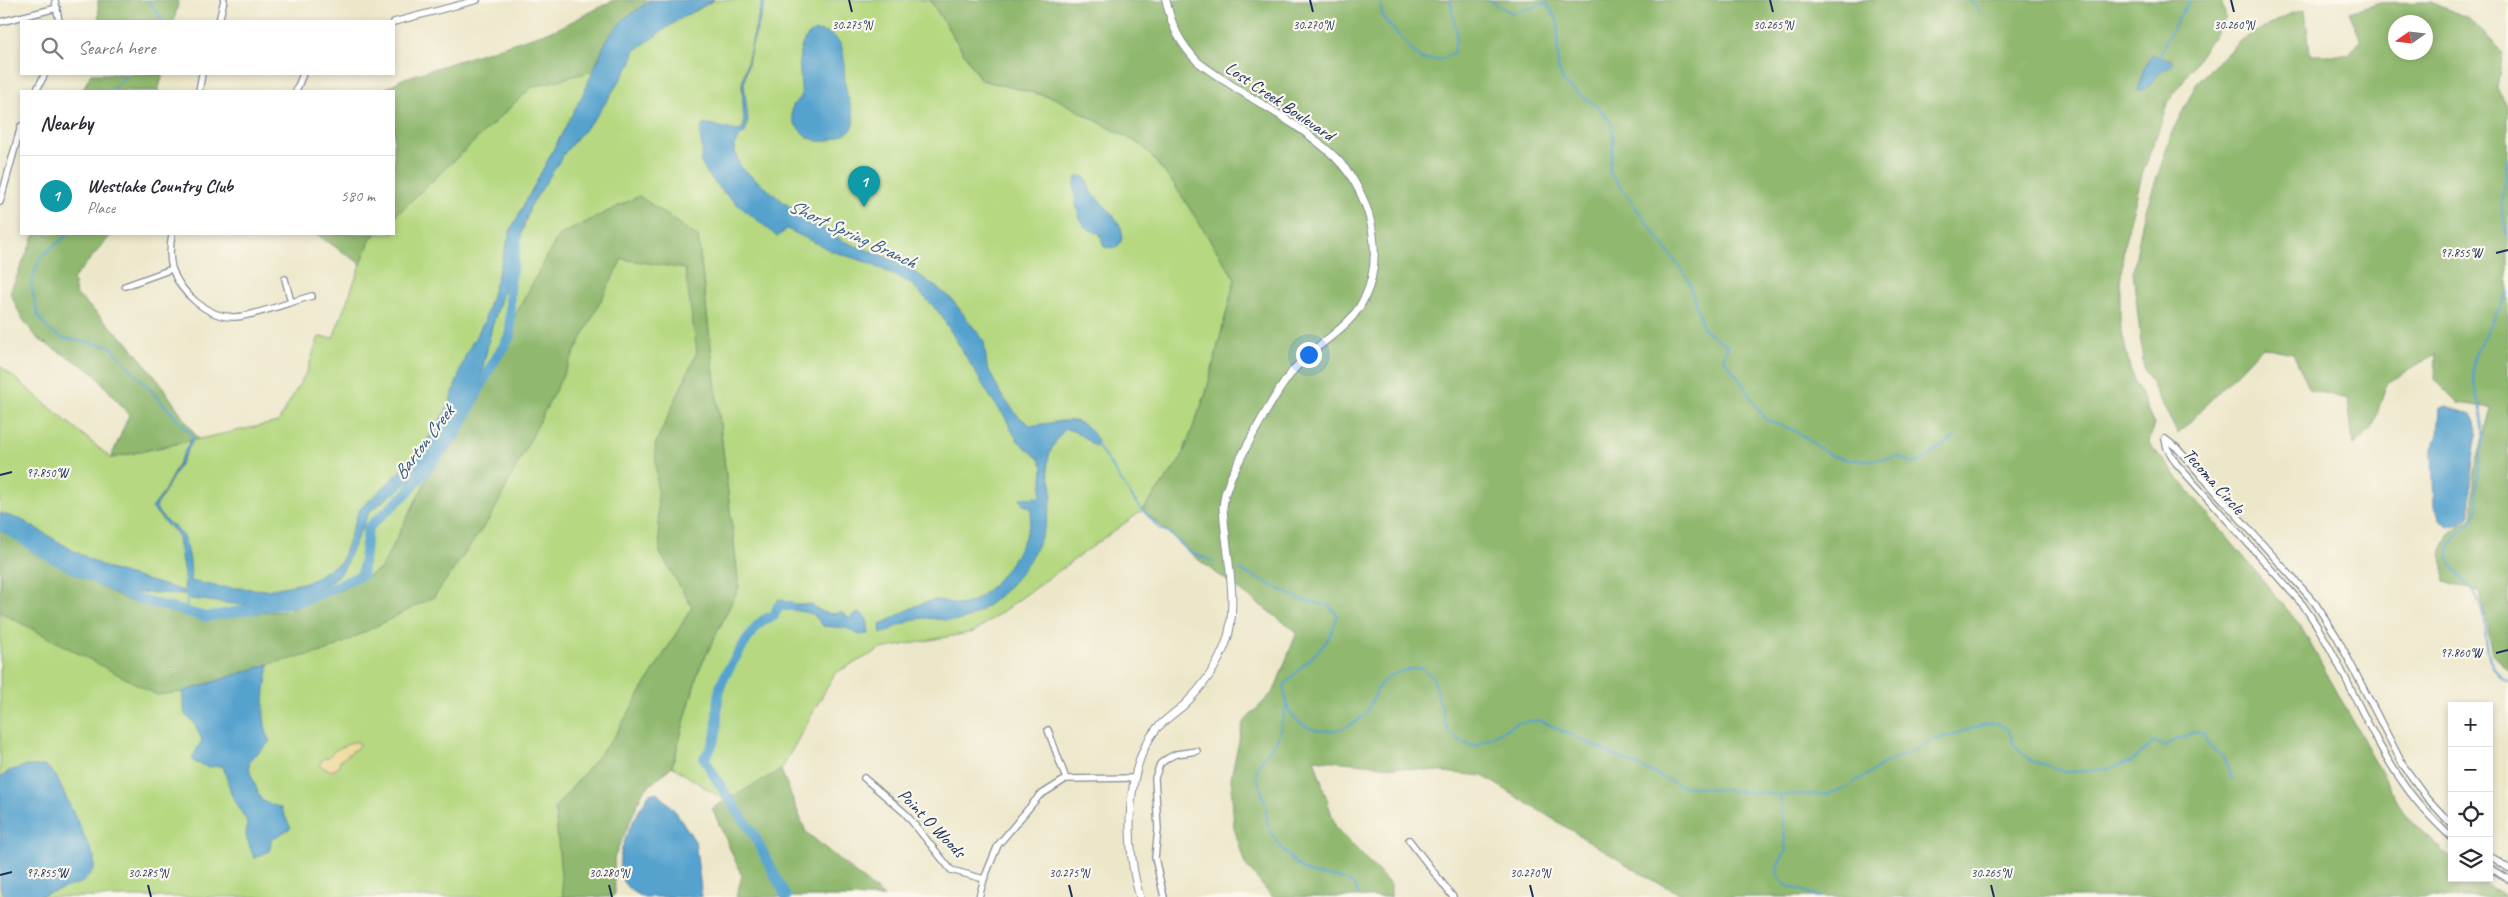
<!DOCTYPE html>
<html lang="en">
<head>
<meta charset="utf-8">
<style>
  :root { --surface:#fff; --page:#f2f2f3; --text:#2b2b33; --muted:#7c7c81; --line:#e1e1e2; --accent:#1a73e8 }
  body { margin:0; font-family:Caveat,sans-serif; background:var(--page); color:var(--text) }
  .controls { position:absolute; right:15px; bottom:15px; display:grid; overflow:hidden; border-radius:0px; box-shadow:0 2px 8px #0003 }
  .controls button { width:45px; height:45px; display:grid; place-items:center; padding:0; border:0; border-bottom:1px solid var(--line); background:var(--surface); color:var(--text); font:25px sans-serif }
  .compass { position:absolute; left:2388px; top:15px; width:45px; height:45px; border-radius:50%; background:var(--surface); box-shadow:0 2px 8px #0003; rotate:256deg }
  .you { position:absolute; left:1308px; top:354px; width:18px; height:18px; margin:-12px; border:4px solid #fff; border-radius:50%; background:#1a73e8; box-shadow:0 0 0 8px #1a73e833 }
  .badge { display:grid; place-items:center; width:32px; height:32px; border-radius:50%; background:var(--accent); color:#fff; font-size:16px; font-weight:700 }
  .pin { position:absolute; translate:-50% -41px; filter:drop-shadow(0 1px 2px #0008) }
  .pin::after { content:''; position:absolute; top:26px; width:18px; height:15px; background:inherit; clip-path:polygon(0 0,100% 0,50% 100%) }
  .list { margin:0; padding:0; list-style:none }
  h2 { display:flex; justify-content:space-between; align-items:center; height:65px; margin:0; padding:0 20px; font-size:21px }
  h2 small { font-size:16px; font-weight:400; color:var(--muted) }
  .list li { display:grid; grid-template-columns:32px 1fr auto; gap:15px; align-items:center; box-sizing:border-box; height:80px; padding:0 20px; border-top:1px solid var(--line) }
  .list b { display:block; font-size:19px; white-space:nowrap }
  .list p { margin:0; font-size:16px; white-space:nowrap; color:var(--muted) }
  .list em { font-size:16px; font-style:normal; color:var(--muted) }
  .icon { flex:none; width:28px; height:28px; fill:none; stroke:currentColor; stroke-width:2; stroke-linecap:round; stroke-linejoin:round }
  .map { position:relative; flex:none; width:2508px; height:897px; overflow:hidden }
  .search { position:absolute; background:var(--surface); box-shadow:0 2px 8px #0003; left:20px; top:20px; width:375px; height:55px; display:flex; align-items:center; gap:12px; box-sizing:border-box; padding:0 18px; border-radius:0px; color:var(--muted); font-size:19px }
  .panel { position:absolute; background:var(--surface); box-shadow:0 2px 8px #0003; left:20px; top:90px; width:375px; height:145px; border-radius:0px }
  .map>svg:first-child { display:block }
</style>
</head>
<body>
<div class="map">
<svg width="2508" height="897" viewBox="0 0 2508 897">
  <rect width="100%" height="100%" fill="#fbf7ec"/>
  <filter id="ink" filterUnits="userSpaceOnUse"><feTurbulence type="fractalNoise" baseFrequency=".02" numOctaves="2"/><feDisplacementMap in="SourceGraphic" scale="10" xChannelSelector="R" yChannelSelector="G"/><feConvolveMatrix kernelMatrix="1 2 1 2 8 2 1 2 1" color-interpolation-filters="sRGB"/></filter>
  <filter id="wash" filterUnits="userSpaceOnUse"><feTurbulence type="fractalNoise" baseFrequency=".0096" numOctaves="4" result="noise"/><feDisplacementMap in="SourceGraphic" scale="20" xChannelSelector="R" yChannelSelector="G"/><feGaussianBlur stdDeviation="1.12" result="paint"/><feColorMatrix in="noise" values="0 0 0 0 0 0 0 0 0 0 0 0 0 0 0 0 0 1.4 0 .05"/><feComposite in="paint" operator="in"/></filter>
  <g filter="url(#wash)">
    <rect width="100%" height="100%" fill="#ede7ca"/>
    <g fill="#b5d880" stroke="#68846f">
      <polygon points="714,0 930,0 981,80 1055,98 1143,146 1174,184 1235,279 1206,393 1181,459 1143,510 974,632 881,649 835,673 781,770 727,802 672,766 698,672 739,587 698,237 558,237 430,473 381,569 343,589 286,611 206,617 129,601 35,554 0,526 0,366 111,458 278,422 307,371 319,337 333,338 361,264 360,234 394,234 394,192 555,37 696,11"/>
      <polygon points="611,231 695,261 709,617 570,897 0,897 0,582 210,664 421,575"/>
    </g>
    <g fill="#90b86e" stroke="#567466" fill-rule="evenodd">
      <polygon points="98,0 178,0 178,3 174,21 99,21"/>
      <path d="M614 0H651C615 24 610 31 593 71L532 87 394 217V91H382L402 79 557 29Z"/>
      <polygon points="930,0 2221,0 2226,18 2169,101 2142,175 2124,245 2120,285 2120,324 2131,373 2154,424 2149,443 2300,625 2405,815 2452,860 2452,878 2478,878 2507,897 1688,897 1652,880 1483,776 1314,759 1336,828 1391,885 1391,897 1272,897 1245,864 1234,828 1231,777 1243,723 1274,691 1297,632 1196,558 1143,510 1181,459 1206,393 1235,279 1174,184 1143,146 1055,98 981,80"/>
      <path d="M2431 2 2468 18 2503 52 2497 88 2508 108V672L2493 654 2480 592 2444 581 2442 550 2451 532 2473 516V476L2491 408 2458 403 2435 380 2436 354 2387 383 2372 429 2353 445 2348 399 2310 390 2293 353 2262 347 2178 434 2144 370 2133 271 2143 219 2172 132 2198 81 2242 39 2290 14 2305 10 2310 55H2349L2361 40 2349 12 2381 3ZM2396 22H2426V52H2396Z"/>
      <polygon points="91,74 163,74 158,91 82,91"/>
      <polygon points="639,196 698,237 739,587 698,672 672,766 643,791 614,858 615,894 612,897 563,897 555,808 614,737 692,607 660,553 655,445 697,352 685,269 622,259 492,515 434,597 327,651 269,664 182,692 157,695 0,612 0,526 35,554 129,601 206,617 286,611 343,589 381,569 430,473 558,236"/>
      <polygon points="35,234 112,234 73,279 76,294 125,340 158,380 198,439 111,458 129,415 93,372 38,339 21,317 10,292"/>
      <polygon points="316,234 376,234 371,238 361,264"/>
      <polygon points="781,770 806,832 884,897 736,897 742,876 712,808"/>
    </g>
    <polygon fill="#eeda9e" stroke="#84847e" points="352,742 358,742 360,745 340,761 338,768 331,771 319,765 324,758 329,757 334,751"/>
    <g fill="#55a2ce" stroke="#386896">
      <path d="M651 0H714L678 20 634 51 632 62 598 114 566 151 530 207 492 327 480 380 459 428 423 471 369 512 348 558C345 585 289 602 265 605 242 607 215 601 191 599L184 594 130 592 59 559 0 525V513L22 520 74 551 109 569 184 591 185 580 177 533 167 525 152 508 162 495 191 439H194L156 507C160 520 174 524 181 534 189 544 192 568 190 581L221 587 267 590 308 582 341 562 359 510 418 455 448 407 466 354 484 322 511 229 583 94 608 37 625 18Z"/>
      <path d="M762 0H766L751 48 744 84 748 121 745 133 738 138 734 148 740 167 810 223 826 229 843 241 902 263 950 297 984 341 987 366 1000 393 1018 416 1030 425C1059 425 1079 408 1098 441L1095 446 1076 432 1066 429C1056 438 1046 455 1048 469 1049 477 1052 484 1052 492 1048 543 1016 590 972 616 956 625 941 618 924 618 910 619 893 629 881 634L880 625C894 618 920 601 936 600 948 600 956 608 969 603 996 592 1035 536 1031 507L1023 505 1020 498 1041 497 1043 467 1039 459 1019 442 1013 433 1005 417 989 395 941 315 933 306 909 282 866 262 832 251 787 229 777 237C749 210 719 197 700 161 707 149 695 137 703 125L709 124 737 131 744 127 742 84Z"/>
      <path d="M816 31C853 34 841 64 846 89 848 104 858 115 851 130 843 135 828 143 818 141 804 138 787 121 793 106 794 103 799 100 801 97 803 76 790 41 816 31Z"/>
      <polygon points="2151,55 2172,60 2172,65 2160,73 2146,88 2138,91 2144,68"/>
      <path d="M1083 176C1089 180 1087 185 1090 190 1100 205 1137 228 1116 248L1104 247 1100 234C1095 232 1089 230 1085 227 1077 219 1071 186 1077 177Z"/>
      <polygon points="2446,406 2472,415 2476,421 2477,433 2470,483 2470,515 2460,524 2449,527 2439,519 2434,507 2432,452 2438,434 2440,408"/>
      <path d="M778 599 796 605 811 604C820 612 829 616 841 612L850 619 853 615 861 613 867 619 869 634 859 635 846 628 823 626 813 614 779 607Z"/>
      <path d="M269 664C265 692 259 716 270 742L249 761 250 772 261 800 281 808 291 828 271 840 270 851 254 858 246 836 247 822 232 796 223 766 208 767 194 762 192 758 202 740 194 723 185 715 182 692Z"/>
      <polygon points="25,766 46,766 56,776 94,857 94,869 83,882 37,897 5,897 0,886 0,778 9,771"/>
      <path d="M657 792 676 812 695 841 702 897H643C595 879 633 821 649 794Z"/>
    </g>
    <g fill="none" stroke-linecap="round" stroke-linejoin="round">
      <g stroke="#55a2ce" stroke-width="2">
        <polyline points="148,0 161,18 161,21"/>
        <polyline points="1380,0 1383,18 1421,60 1443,59 1454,52 1457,35 1450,0"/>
        <polyline points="1489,0 1512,13 1547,3 1558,23 1558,69 1565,84 1598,107 1611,123 1614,140 1609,171 1688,279 1704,330 1728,346 1723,358 1736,374 1764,418 1795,431 1830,455 1848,460 1871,460 1899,457 1909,462 1918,463 1955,437"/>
        <polyline points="1970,0 1979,11"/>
        <polyline points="2159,58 2167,38 2190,0"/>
        <polyline points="110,91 129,74"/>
        <path d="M2508 157C2503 185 2497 210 2508 237"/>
        <polyline points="69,234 40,257 31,284 38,316 49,330 63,338 110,346 191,434 193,438 191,441"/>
        <path d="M2508 292 2475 354C2468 380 2481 402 2483 428 2484 448 2478 465 2476 485 2475 492 2479 499 2478 507 2475 528 2445 534 2449 557 2451 573 2473 585 2480 603 2490 630 2479 665 2508 682"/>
        <polyline points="1097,445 1137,504 1160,529 1169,532 1188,551 1214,562"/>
        <path d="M1240 570 1302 600 1329 606 1337 614C1333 648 1302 661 1284 686 1285 695 1285 705 1290 712 1307 738 1344 735 1364 715 1373 705 1375 686 1386 679 1398 671 1408 669 1422 668L1433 678 1448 732 1463 743 1475 746 1517 723 1539 720 1681 786 1780 795 1786 851 1778 864 1777 875 1785 885 1821 897"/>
        <polyline points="186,611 187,596"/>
        <path d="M1286 706 1278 738 1256 768C1257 781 1261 790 1265 802 1267 809 1266 818 1268 825 1274 841 1290 860 1304 870 1320 881 1355 870 1359 897"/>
        <polyline points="1781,795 1827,794 1847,787 1889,761 1910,753 1931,741 1986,724 1998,723 2008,730 2015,746 2031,761 2069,772 2108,769 2132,761 2154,742 2163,746 2195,732 2204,734 2210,747 2225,758 2232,779"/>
      </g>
      <g stroke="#55a2ce" stroke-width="10">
        <polyline points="0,525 50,557 135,598 206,617 305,600 362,575 368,528 408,492 457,433 490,368 510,336 510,283 517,238"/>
        <path d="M786 897 754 835 721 787 704 758C725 732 712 716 720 688 724 674 752 629 763 620 766 618 771 617 774 616L778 606H790"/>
      </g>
    </g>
  </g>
  <g filter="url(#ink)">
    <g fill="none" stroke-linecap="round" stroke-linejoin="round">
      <defs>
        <g id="minor">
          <polyline points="55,0 59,21"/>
          <polyline points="219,21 224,0"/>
          <polyline points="0,22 57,8"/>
          <polyline points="394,22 477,0"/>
          <polyline points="36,91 45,74"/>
          <polyline points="199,91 202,74"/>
          <polyline points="296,91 303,74"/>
          <polyline points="0,202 21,126"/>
          <path d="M172 234C170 245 169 257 172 268 180 293 208 318 235 317 258 315 289 302 312 296"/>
          <polyline points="285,279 291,302"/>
          <polyline points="125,286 172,269"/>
          <path d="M2165 439 2167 448 2176 463 2303 605C2344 662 2365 731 2406 787 2419 806 2435 822 2452 838"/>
          <polyline points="2165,439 2176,447 2315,603 2337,637 2403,765 2427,798 2452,825"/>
          <polyline points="1048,730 1066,779"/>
          <polyline points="864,778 905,813 951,870 984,879"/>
          <polyline points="1409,840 1453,897"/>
          <polyline points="2489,855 2508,868"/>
          <polyline points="2489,867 2508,879"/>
          <polyline points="979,897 984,879 998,845 1039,796 1066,779 1135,778"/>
          <polyline points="1164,897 1155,858 1158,829 1155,778 1160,764 1168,758 1176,754 1197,751"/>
        </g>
        <path id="tertiary" d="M1140 897C1125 850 1124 767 1157 728 1165 720 1174 713 1183 706 1201 689 1217 667 1226 643 1240 604 1225 549 1223 507L1225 494 1231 477C1247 445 1270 400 1292 372 1310 349 1335 337 1353 316 1391 270 1374 195 1335 157 1294 118 1242 96 1198 62 1180 44 1171 25 1166 0"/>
      </defs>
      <use href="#minor" stroke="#848b94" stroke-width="8"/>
      <use href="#tertiary" stroke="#848b94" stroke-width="9"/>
      <use href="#minor" stroke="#fff" stroke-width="5.5"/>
      <use href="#tertiary" stroke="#fff" stroke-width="7"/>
    </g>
  </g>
  <path fill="none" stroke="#1b2f5e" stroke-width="2" d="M849 0 852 12M1310 0 1313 12M1770 0 1773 12M2231 0 2234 12M2496 253 2508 250M0 475 12 472M2496 653 2508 650M0 875 12 872M148 885 151 897M609 885 612 897M1069 885 1072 897M1530 885 1533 897M1991 885 1994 897"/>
  <g text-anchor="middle" stroke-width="4.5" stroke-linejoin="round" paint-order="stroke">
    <g font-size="18" fill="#1b2f5e" stroke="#fbf7ec">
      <text transform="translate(1280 101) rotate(34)" y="6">Lost Creek Boulevard</text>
      <text transform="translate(2214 481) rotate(48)" y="6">Tecoma Circle</text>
      <text transform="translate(932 823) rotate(46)" y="6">Point O Woods</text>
    </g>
    <g font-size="19" font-style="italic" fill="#2f5785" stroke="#fbf7ec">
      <text transform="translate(853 233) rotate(25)" y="7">Short Spring Branch</text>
      <text transform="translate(423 442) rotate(-53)" y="7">Barton Creek</text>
    </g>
  </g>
  <g font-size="12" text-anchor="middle" fill="#1b2f5e" stroke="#fbf7ec" stroke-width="4.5" stroke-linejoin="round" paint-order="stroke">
    <text x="852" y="29">30.275°N</text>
    <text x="1313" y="29">30.270°N</text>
    <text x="1773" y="29">30.265°N</text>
    <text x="2234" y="29">30.260°N</text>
    <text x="2461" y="257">97.855°W</text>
    <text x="47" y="477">97.850°W</text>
    <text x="2461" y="657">97.860°W</text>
    <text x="47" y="877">97.855°W</text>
    <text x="148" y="877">30.285°N</text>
    <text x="609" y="877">30.280°N</text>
    <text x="1069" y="877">30.275°N</text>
    <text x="1530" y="877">30.270°N</text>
    <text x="1991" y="877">30.265°N</text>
  </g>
</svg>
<div class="controls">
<button>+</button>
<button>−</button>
<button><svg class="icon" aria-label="locate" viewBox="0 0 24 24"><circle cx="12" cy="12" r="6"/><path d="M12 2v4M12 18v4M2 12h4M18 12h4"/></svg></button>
<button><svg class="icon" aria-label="layers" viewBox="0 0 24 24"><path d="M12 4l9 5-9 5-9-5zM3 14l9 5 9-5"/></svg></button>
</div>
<svg class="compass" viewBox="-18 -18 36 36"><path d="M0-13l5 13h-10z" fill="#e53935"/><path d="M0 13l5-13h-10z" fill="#7c7c81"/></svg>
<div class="you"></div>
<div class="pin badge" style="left:864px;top:207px;background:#0f9aa8">1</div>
<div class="search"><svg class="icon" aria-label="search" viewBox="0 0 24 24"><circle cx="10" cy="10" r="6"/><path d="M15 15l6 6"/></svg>Search here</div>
<section class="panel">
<h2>Nearby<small></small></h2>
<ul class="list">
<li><span class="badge" style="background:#0f9aa8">1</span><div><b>Westlake Country Club</b><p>Place</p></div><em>580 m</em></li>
</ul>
</section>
</div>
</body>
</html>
